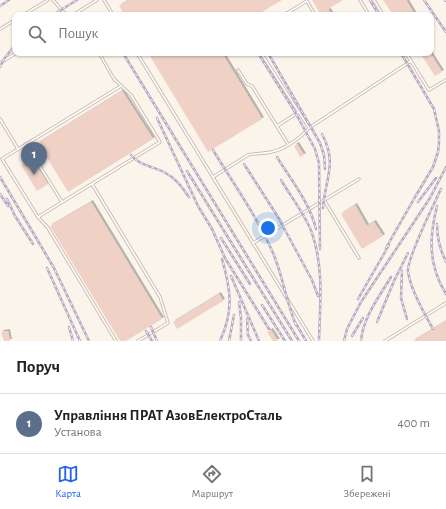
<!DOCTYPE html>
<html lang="uk">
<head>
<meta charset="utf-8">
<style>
  :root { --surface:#fff; --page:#f2f2f2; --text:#222; --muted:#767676; --line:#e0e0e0; --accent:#2563eb }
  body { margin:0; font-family:"Alegreya Sans",sans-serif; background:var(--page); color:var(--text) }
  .you { position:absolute; left:268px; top:228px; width:14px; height:14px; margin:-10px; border:3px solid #fff; border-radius:50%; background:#1a73e8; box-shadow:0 0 0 6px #1a73e833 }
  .badge { display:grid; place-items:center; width:26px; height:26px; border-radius:50%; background:var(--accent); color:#fff; font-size:13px; font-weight:700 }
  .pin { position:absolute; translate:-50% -33px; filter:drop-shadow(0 1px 2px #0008) }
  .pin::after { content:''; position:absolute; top:21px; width:14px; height:12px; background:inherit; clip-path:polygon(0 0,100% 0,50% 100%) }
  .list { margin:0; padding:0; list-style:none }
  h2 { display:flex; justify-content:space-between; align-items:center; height:52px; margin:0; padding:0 16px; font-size:17px }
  h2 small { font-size:13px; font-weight:400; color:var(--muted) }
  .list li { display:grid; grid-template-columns:26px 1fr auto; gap:12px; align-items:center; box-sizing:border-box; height:60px; padding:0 16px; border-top:1px solid var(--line) }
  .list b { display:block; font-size:15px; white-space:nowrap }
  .list p { margin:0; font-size:13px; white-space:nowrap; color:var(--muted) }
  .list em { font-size:13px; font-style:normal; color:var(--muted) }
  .icon { flex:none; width:22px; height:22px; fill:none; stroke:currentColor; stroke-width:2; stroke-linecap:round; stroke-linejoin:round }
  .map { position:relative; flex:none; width:446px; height:341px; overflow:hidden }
  .search { position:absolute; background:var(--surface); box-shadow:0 1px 3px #0004; left:12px; right:12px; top:12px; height:44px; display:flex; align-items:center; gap:10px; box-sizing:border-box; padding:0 14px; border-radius:8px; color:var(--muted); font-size:15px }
  .sheet { height:112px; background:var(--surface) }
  nav { display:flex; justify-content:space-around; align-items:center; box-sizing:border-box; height:56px; border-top:1px solid var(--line); background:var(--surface); font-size:11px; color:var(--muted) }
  nav a { display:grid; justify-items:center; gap:2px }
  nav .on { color:var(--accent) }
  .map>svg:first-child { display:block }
</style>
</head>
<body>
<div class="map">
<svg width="446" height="341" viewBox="0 0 446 341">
  <defs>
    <filter id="shadow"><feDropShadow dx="2" dy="-2" stdDeviation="0" flood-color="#0004"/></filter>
  </defs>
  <rect width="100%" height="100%" fill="#fbf4eb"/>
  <g fill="#efd2c5" filter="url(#shadow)">
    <polygon points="129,0 282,0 257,15 125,15 119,6"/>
    <polygon points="312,0 343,0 328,9 332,15 321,15"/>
    <polygon points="383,0 406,0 415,15 393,15"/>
    <polygon points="148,53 222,53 262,119 208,152"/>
    <polygon points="420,53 430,53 442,72 435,76"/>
    <polygon points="122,91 153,139 68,192 38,143"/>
    <polygon points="297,144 304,155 300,157 294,146"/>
    <polygon points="28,155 31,159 32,158 48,184 37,191 21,165 28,161 25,157"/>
    <polygon points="91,202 162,319 126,341 120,341 50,226"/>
    <polygon points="355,205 367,226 374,222 383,236 362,249 341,214"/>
    <polygon points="219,294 223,301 177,329 173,322"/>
    <polygon points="446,321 446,341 413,341 433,329"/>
    <polygon points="271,330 278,341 273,341 267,332"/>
    <polygon points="8,331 10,341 4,341 1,332"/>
  </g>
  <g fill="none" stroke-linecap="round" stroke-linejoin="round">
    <defs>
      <g id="service">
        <polyline points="53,0 66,15"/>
        <polyline points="104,0 113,15"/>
        <polyline points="360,0 369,15"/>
        <polyline points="374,0 383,15"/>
        <polyline points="23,15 48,0"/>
        <polyline points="73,15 97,0"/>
        <polyline points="284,15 307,1 315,15"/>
        <polyline points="0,29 15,20"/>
        <polyline points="137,53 313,341"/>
        <polyline points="261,53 309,128"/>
        <polyline points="406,53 429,90 446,80"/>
        <polyline points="0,63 16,53"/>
        <polyline points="238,70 247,84 252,86 288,144"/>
        <polyline points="0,119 18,149"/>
        <polyline points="277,126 299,112"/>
        <polyline points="26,144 62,202"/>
        <path d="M213 177 248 155C256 153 263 154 271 152 283 150 301 138 309 128L411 61"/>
        <polyline points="92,184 160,297 168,323 138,341"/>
        <polyline points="324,200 359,258"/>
        <polyline points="38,217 160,142 131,95 114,79 99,53"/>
        <polyline points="253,243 359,179"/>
        <polyline points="116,341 48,228 38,217 2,159 121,86"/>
        <polyline points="385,341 446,303"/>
      </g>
    </defs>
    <use href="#service" stroke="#cdbbb1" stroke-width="3.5"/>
    <use href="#service" stroke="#fff" stroke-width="1.5"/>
    <defs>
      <g id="rail">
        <polyline points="370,0 379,15"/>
        <polyline points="424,0 446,32"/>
        <polyline points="445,0 446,1"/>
        <polyline points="0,6 9,0"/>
        <polyline points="53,15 77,0"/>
        <polyline points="123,53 299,341"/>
        <polyline points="258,53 295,112 315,149 319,163 320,249"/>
        <polyline points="268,53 320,143 324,155 325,169"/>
        <polyline points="0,67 4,59 15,45"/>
        <polyline points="157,118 198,206 212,229 225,258 269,329"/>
        <path d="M322 134C338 164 325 178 323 208"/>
        <path d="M213 150C233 183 258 218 273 253 283 276 286 302 296 325"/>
        <path d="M131 155C140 166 152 166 164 172 176 178 182 187 189 197"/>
        <path d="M277 157C291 180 310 203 316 229"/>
        <polyline points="244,164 278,217 312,280 318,296"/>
        <polyline points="187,171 292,341"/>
        <polyline points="0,177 54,268 89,341"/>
        <path d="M281 180C291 197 305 214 312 233 324 268 320 305 319 341"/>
        <polyline points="0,194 8,206"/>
        <polyline points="7,199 15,216 33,244"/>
        <polyline points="418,202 436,178"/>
        <path d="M437 206C429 238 428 265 446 294"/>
        <path d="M437 224C437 238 440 250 446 262"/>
        <polyline points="221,238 250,284"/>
        <polyline points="386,248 415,197 433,167 438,152 439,142 439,131 434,109 401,53"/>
        <polyline points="47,268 80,341"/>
        <polyline points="402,271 401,298 407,319"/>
        <polyline points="231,276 259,341"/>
        <polyline points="358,299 389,245"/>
        <polyline points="239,302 241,318 241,341"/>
        <polyline points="262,305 285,341"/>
        <polyline points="247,319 248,335 251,341"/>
        <polyline points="295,322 306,341"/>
        <polyline points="377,322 394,281 408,253"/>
        <polyline points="69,327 73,341"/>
        <polyline points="151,327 157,341"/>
        <path d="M433 329C424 313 411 290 408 272 406 260 434 204 441 189"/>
        <polyline points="146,331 152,341"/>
        <polyline points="352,336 363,318"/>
        <path d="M220 341C234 311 231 290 222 259"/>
        <polyline points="229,341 234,315"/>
        <polyline points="344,341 347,329 361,302 430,198 446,167"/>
        <path d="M361 341C363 317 379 297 391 277"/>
      </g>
    </defs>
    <use href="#rail" stroke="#b6a9c5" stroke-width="2.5"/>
    <use href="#rail" stroke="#fef8f1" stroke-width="1" stroke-dasharray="3" stroke-linecap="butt"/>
  </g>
</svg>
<div class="you"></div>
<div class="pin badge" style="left:34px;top:175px;background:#5c6f8a">1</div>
<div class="search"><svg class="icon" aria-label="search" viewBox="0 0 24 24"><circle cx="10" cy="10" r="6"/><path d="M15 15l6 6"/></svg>Пошук</div>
</div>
<section class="sheet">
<h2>Поруч<small></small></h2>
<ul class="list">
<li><span class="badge" style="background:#5c6f8a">1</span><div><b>Управління ПРАТ АзовЕлектроСталь</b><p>Установа</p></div><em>400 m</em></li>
</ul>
</section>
<nav>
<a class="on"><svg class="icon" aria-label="map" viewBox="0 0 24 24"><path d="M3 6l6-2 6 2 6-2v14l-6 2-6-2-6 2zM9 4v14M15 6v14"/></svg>Карта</a>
<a><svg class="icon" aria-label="directions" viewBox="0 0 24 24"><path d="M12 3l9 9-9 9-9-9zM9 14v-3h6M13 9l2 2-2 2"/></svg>Маршрут</a>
<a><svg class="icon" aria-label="saved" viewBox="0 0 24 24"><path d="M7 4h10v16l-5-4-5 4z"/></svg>Збережені</a>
</nav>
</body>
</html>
